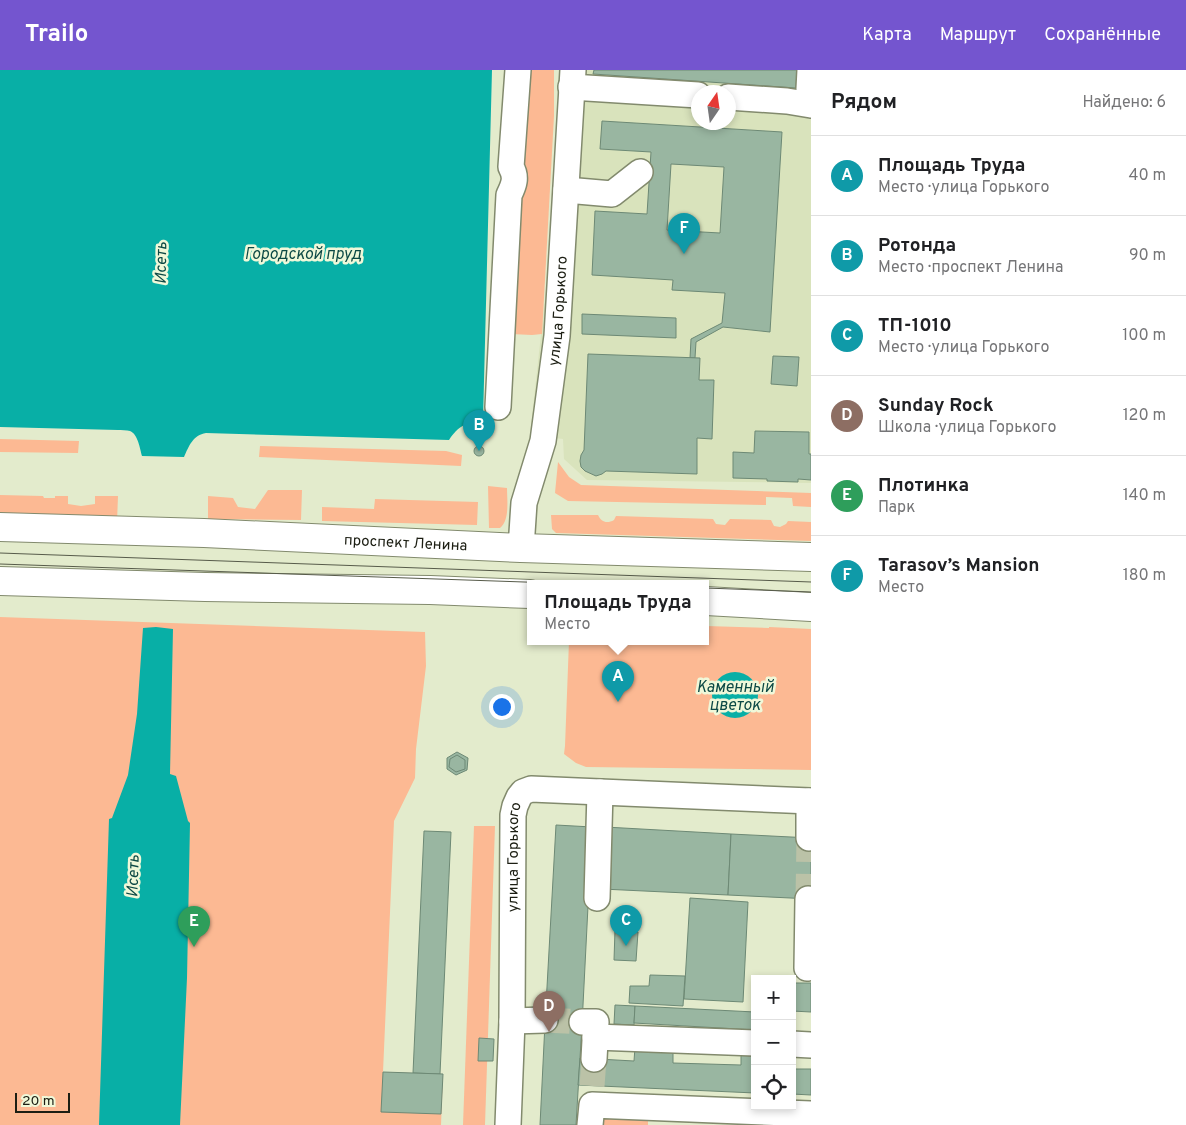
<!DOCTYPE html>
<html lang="ru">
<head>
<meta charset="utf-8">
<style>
  :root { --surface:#fff; --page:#f6f6f6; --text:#202124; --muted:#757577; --line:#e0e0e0; --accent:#7455cf }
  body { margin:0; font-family:Overpass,sans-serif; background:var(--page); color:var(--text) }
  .controls { position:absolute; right:15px; bottom:15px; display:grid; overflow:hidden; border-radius:0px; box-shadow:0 2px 8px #0003 }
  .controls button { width:45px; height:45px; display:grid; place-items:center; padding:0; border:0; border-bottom:1px solid var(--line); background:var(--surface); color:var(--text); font:25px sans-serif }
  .compass { position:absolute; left:691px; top:15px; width:45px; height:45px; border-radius:50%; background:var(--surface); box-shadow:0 2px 8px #0003; rotate:13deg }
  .scale { position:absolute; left:15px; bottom:12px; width:55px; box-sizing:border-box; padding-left:5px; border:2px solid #1c1e13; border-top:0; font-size:14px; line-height:18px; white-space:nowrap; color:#1c1e13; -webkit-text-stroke:4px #f0f8d9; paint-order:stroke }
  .you { position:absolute; left:501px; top:636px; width:18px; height:18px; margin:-12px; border:4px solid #fff; border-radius:50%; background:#1a73e8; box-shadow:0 0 0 8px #1a73e833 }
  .badge { display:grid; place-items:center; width:32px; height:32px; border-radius:50%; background:var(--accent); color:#fff; font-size:16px; font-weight:700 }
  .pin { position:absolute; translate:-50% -41px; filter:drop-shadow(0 1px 2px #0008) }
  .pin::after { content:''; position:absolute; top:26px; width:18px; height:15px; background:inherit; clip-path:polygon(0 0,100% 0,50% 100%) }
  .popup { position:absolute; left:527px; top:510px; width:182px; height:65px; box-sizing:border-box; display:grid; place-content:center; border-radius:0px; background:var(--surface); filter:drop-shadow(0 1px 4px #0005); font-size:16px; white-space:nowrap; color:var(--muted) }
  .popup b { font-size:19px; color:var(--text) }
  .popup::after { content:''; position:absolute; left:50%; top:100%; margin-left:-10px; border:10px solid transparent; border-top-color:var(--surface) }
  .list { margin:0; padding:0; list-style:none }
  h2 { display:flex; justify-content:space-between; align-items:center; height:65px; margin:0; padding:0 20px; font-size:21px }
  h2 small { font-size:16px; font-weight:400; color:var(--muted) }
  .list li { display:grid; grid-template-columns:32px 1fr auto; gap:15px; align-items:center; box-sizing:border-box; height:80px; padding:0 20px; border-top:1px solid var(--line) }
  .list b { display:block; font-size:19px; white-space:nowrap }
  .list p { margin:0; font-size:16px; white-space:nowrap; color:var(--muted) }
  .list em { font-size:16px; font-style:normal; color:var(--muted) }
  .icon { flex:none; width:28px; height:28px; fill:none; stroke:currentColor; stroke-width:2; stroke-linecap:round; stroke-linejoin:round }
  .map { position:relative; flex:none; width:811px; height:1055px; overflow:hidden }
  header { display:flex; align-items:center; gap:30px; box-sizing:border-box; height:70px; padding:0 25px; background:var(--accent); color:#fff }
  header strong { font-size:24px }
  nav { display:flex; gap:28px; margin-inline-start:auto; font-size:18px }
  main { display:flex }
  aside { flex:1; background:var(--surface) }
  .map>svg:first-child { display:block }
</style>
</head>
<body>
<header>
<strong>Trailo</strong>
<nav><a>Карта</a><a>Маршрут</a><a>Сохранённые</a></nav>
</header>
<main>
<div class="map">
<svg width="811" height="1055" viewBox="0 0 811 1055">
  <rect width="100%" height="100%" fill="#e3ebcc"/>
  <path fill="#d9e3bc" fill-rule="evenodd" d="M570 0H811V413L587 410 564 389 563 369 530 365ZM698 22H728V52H698Z"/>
  <g fill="#fcb993">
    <polygon points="528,0 554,0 554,46 542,264 532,265 511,264"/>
    <polygon points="0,369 79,371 78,383 0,382"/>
    <polygon points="260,376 446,381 462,385 461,396 259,387"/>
    <polygon points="558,392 569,407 581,415 811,423 811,437 793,436 792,428 766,427 766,435 568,431 555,423"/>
    <path d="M488 416 507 418C507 430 510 450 500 458H489Z"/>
    <polygon points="268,420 302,420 301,450 208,449 208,426 233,428 238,437 255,439"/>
    <polygon points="0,425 43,426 44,428 55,428 55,426 68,426 68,434 81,436 95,434 95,426 118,426 117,452 0,448"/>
    <polygon points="375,429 478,432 477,455 322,451 322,437 374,439"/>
    <path d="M551 445H598C601 452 607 454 614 450L616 446 713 449 716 454 725 455 730 449 771 450 774 456 780 457 786 454 788 451 811 452V471L556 463 552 459Z"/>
    <polygon points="0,547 425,562 426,596 416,679 415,708 394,751 383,1002 443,1004 441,1055 0,1055"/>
    <polygon points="706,556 769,558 769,557 811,559 811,700 586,697 576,693 564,684 565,676 569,571 706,571"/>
    <polygon points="474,756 495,756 485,1055 463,1055"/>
    <polygon points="600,1044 648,1046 648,1055 600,1055"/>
  </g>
  <g fill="#08afa6">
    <path d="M0 0H492L483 350C467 352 458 356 449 370L206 363C193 365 189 376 184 387L142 386C140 379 138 364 130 361 127 360 121 360 118 360L0 357Z"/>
    <polygon points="156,557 173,559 170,704 176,706 188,751 190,753 187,908 180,1055 99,1055 109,749 112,748 128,705 137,644 143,558"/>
    <circle cx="735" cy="625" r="23"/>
  </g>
  <g fill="#99b6a1" stroke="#6d8975" fill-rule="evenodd">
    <polygon points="594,0 797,0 796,18 593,4"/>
    <path d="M602 51 782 62 770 262 723 257 696 272 695 288H690L691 269 722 253 725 223 672 220 673 210 592 205 595 141 647 144 651 82 600 79ZM671 94 724 97 720 163 667 160Z"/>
    <polygon points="582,244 676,248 676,268 582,264"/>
    <polygon points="588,284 700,288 699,310 714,310 712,369 697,368 697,404 606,401 602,404 596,406 585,401 581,397 580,391 581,385 584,380"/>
    <polygon points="773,286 799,287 797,316 771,314"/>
    <polygon points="755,361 809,362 809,384 811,384 811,410 798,409 798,412 767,411 767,409 733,408 733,382 754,383"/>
    <circle cx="479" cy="381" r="5"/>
    <polygon points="457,682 468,688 467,700 456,705 447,699 447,688"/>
    <polygon points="457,685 465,690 465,699 456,702 449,697 450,689"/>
    <polygon points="556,755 592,757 582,955 545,953"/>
    <polygon points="605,757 731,764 728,825 602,819"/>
    <polygon points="424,761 451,762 440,1004 413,1003"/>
    <polygon points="731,764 811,768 811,829 728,825"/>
    <polygon points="690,828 748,832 743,932 684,929"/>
    <polygon points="615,860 638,862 636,891 614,890"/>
    <polygon points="650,905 685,906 683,936 629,933 630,916 649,916"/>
    <polygon points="792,913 811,913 811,942 792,941"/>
    <polygon points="615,935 635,936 634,955 614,954"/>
    <polygon points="635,936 755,942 755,960 634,953"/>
    <polygon points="545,953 582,955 576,1055 540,1055"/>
    <polygon points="479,968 494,969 493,991 478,991"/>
    <polygon points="635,977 673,978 673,993 741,995 741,981 755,982 755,1023 578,1015 580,988 634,991"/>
    <polygon points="792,999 811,999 811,1025 792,1024"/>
    <polygon points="383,1002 443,1004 441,1044 381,1042"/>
  </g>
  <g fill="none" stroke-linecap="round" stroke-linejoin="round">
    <g stroke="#bbc2a7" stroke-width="25" stroke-dasharray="25 12" stroke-linecap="butt">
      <polyline points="808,829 809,768"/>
      <polyline points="545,950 582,952"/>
      <polyline points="592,1016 594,989"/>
    </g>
    <defs>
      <g id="minor">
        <polyline points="810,0 809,19 811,29"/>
        <polyline points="571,17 698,25"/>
        <polyline points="728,27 787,31 811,35"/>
        <polyline points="566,120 612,124 640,102"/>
        <path d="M498 337 509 125C514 115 517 107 511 97L518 0"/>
        <path id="s1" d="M521 478 524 433 543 371 557 266 573 0"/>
        <polyline points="809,768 809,731"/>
        <polyline points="597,828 600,722"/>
        <polyline points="807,898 808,829"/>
        <polyline points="512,951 545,950"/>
        <polyline points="582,952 596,952 594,989"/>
        <polyline points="595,967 755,973"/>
        <polyline points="792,974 811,975"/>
        <path id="s2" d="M508 1055 512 951 513 745 515 736 519 727 523 722 531 719 811 731"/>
        <polyline points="590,1055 592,1035 811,1044"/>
      </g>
      <g id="major">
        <path id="s3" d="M0 457 204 463 521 478 811 487"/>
        <polyline points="0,511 205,517 430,520 530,524"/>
        <polyline points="706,531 811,537"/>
      </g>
    </defs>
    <use href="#minor" stroke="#828a6d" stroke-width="28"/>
    <use href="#major" stroke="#828a6d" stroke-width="30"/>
    <use href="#minor" stroke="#fff" stroke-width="25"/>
    <use href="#major" stroke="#fff" stroke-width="28"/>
    <g stroke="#575b4a" stroke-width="1">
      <polyline points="0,483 811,512"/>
      <polyline points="0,494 553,513"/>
      <polyline points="706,518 811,522"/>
    </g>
  </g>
  <g text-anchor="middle" stroke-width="5" stroke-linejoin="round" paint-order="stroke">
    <g font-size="15" fill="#1c1e13" stroke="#f0f8d9">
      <text dy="5" stroke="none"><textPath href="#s1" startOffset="241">улица Горького</textPath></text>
      <text dy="5" stroke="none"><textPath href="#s3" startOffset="406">проспект Ленина</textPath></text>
      <text dy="5" stroke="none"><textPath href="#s2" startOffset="268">улица Горького</textPath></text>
    </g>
    <g font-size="16" font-style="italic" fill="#0c4945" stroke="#f0f8d9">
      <text x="303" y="189">Городской пруд</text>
      <text transform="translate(160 193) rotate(-89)" y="6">Исеть</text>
      <text x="735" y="622">Каменный<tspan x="735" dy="18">цветок</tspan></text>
      <text transform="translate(132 806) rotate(-88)" y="6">Исеть</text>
    </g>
  </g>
</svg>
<div class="controls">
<button>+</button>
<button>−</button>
<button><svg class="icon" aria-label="locate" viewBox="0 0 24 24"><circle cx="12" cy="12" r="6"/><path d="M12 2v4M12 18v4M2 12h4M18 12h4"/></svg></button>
</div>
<svg class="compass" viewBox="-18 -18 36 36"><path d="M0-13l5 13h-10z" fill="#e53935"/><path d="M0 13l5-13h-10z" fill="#757577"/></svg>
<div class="scale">20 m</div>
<div class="you"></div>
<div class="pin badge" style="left:618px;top:632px;background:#0f9aa8">A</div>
<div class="popup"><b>Площадь Труда</b>Место</div>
<div class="pin badge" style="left:479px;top:381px;background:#0f9aa8">B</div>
<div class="pin badge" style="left:626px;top:876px;background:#0f9aa8">C</div>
<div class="pin badge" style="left:549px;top:962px;background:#8d6e63">D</div>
<div class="pin badge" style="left:194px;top:877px;background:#2e9e5b">E</div>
<div class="pin badge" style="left:684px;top:184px;background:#0f9aa8">F</div>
</div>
<aside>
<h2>Рядом<small>Найдено: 6</small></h2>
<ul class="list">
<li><span class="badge" style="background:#0f9aa8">A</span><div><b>Площадь Труда</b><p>Место · улица Горького</p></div><em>40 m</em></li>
<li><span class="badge" style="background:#0f9aa8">B</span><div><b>Ротонда</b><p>Место · проспект Ленина</p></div><em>90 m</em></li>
<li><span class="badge" style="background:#0f9aa8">C</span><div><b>ТП-1010</b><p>Место · улица Горького</p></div><em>100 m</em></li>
<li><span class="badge" style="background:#8d6e63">D</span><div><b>Sunday Rock</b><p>Школа · улица Горького</p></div><em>120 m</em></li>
<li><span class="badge" style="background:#2e9e5b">E</span><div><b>Плотинка</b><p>Парк</p></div><em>140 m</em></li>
<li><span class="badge" style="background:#0f9aa8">F</span><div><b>Tarasov’s Mansion</b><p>Место</p></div><em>180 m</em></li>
</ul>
</aside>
</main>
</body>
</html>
